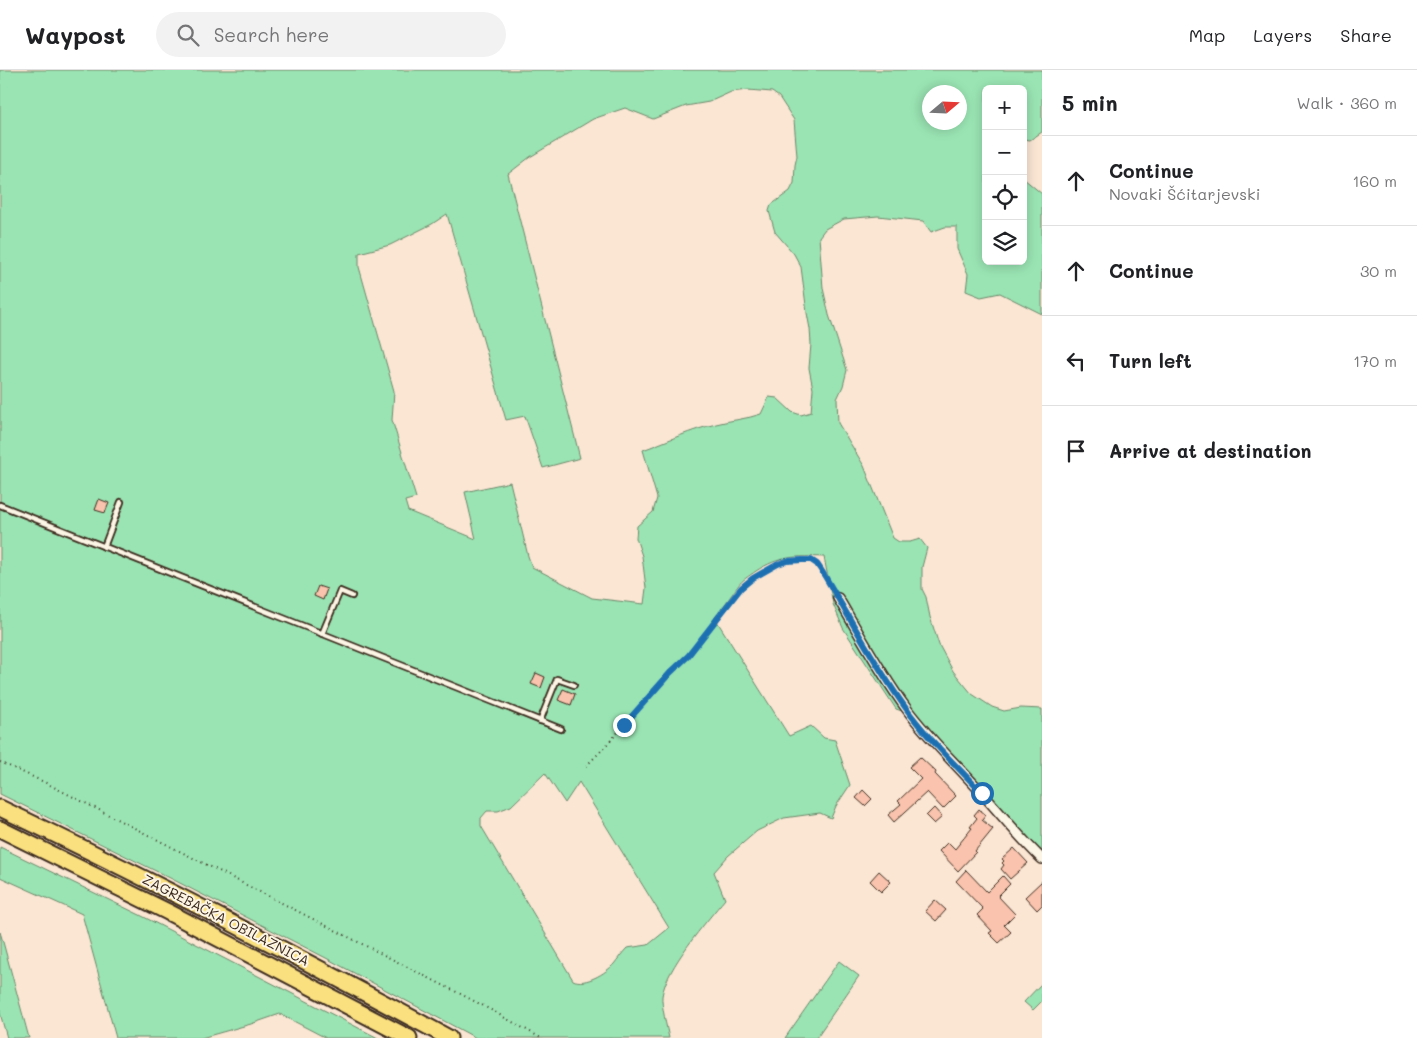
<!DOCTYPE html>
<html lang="en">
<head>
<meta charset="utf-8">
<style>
  :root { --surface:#fff; --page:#f2f2f2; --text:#202124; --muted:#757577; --line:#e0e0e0 }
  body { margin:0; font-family:Mali,sans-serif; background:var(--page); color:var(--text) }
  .controls { position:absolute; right:15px; top:15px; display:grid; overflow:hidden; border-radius:8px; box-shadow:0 2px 12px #0003 }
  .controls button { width:45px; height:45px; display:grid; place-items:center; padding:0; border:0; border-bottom:1px solid var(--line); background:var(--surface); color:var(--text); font:25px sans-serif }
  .compass { position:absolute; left:922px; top:15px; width:45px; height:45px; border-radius:50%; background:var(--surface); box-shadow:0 2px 12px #0003; rotate:71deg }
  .stop { position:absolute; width:15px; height:15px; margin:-11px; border:4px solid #1f6fb2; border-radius:50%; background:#fff }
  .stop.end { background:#1f6fb2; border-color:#fff; box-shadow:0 1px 5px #0008 }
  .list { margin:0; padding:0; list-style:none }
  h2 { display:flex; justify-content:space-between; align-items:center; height:65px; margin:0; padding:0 20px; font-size:21px }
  h2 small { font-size:16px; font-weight:400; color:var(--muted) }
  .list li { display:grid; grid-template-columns:32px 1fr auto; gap:15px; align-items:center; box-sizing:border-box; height:90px; padding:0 20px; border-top:1px solid var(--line) }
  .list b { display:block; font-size:19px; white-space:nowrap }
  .list p { margin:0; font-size:16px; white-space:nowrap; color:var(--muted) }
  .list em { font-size:16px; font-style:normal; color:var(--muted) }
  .icon { flex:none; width:28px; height:28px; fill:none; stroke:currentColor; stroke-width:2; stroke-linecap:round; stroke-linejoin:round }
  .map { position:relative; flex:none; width:1042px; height:968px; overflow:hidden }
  header { display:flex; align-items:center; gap:30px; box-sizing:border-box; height:70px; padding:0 25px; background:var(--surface); border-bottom:1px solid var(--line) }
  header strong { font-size:24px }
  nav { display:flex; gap:28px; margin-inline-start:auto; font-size:18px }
  .search { width:350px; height:45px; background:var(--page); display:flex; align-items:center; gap:12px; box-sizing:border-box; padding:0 18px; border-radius:28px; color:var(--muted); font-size:19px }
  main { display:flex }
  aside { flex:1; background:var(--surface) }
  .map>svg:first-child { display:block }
</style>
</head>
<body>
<header>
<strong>Waypost</strong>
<div class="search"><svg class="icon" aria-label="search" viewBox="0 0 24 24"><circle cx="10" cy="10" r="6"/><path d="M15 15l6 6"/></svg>Search here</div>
<nav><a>Map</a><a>Layers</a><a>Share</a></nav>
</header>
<main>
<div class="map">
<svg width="1042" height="968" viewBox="0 0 1042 968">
  <rect width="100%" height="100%" fill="#fbe6d4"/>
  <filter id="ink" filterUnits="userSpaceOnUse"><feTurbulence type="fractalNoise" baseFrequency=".02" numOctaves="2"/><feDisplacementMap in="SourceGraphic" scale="10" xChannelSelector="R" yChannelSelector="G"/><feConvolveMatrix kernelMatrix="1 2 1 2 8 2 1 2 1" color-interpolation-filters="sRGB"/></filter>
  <g filter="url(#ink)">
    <g fill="#9ae4b3" stroke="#6a8768" fill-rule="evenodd">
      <path d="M0 0H1042V62L1030 70 1024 69 1023 70V19H986V191H1023V108L1042 124V244L1000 223 981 227 966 221 968 204 957 179V157H945L931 162 923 151 878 146 844 149 825 159 819 167 823 218 829 245 847 300 843 316 837 329 838 353 864 396 893 468 899 472H910L920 469 927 478 922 497V519L926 527 930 547 939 575 953 601 972 624 992 637 1004 641 1021 638 1042 639V783L908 643 896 639 843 558 833 534 824 487C797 486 779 486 756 501 749 506 742 510 738 516 730 527 723 538 715 548L789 666 811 656 824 668 835 670 850 715 836 736 831 748 820 743 784 748 757 761 728 786 714 802 725 829C706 852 666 898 662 926 661 934 667 959 669 968H476L326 888 170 808 0 724ZM748 20 772 22 779 27 794 50 797 86 795 95 794 113 790 121 771 135 769 141 775 162 794 184 801 197 807 243 810 259 811 274 809 298 813 319 811 342 801 345 792 342 777 328 769 327 761 344C747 349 731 350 716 354 691 360 667 371 643 380L657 428 653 442 637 456 636 468 642 486 646 518 644 534 592 528 532 497 528 486 510 412 465 422 476 469 408 441 405 431 416 428 392 350 394 321 359 197V183L390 175 432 154 447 144 506 350 525 346 543 398 580 388 508 104 530 87 593 49 625 38 653 49 686 36 709 32 731 22ZM929 22H959V52H929ZM545 703 565 733 579 712 669 858 648 875 627 878C622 883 618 889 614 894 606 903 585 916 573 910L481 756V748L487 741H498L511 736Z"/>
      <polygon points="0,777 140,845 378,968 326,968 280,944 251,954 201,968 116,968 82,844 0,807"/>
      <polygon points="0,862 3,872 29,968 7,968 0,943"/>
      <polygon points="839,891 859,906 816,968 785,968"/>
      <polygon points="1042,913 1042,931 1033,940 1024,932"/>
    </g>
    <g fill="#fac3ad" stroke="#3b2a1e">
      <polygon points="99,429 109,433 105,443 95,440"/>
      <polygon points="318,516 327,519 323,530 314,526"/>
      <polygon points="536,603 545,607 541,618 531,614"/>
      <polygon points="563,619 575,624 571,635 558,630"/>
      <polygon points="920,687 936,702 935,704 956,726 943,739 927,722 894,752 888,745 901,734 898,731 921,709 909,697"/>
      <polygon points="863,720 872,729 865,736 856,728"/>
      <polygon points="934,738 942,747 934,754 926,746"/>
      <polygon points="979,739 986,745 982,750 993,759 975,781 976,782 958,801 939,781 948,772 955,779 972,758 970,757 977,748 974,745"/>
      <polygon points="1014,778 1028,793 1010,809 1001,799 1004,795 1002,793 1004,791 1002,789"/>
      <polygon points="966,800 987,822 1003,806 1010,814 998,826 1015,844 1004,855 1011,862 999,873 989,863 992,861 977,845 983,839 956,811"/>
      <polygon points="879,801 891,812 881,822 870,811"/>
      <polygon points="1042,811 1042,835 1037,840 1025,827"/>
      <polygon points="935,830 946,840 936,851 925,841"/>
    </g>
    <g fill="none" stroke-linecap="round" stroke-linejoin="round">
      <defs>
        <g id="lane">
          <polyline points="0,435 561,659"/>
          <polyline points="104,477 121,432"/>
          <polyline points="322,564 340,521 352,526"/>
          <polyline points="540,651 557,609 574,615"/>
        </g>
        <path id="street" d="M838 528C860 565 881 604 906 638 928 668 956 694 980 721 1001 744 1020 768 1042 789"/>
        <g id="highway">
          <path d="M0 738C152 810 301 888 449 968"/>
          <polyline points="0,759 168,842 409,968"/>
        </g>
      </defs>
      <use href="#lane" stroke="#3b2a1e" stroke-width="8"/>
      <use href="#street" stroke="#3b2a1e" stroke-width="12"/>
      <use href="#highway" stroke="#3b2a1e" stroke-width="19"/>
      <g stroke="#3b2a1e" stroke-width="2" stroke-dasharray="1 4" stroke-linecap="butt">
        <polyline points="0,692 44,712 482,935 541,968"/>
        <polyline points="586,696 606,676 669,603 688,586 720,546 741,518 753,508 778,494 787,491 811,490 817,494 833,520"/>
      </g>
      <use href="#lane" stroke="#fcf5e5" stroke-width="4.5"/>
      <use href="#street" stroke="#fcf5e5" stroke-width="9"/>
      <use href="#highway" stroke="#fbe080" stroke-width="15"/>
    </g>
  </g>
  <g fill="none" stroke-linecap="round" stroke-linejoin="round" filter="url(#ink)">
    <path stroke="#1f6fb2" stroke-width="6" d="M624 655 670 603 688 586 741 518 753 508 778 494 787 491 802 490H811L817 494 823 503C850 548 875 595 905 637 927 668 956 695 982 723"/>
  </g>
  <g text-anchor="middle" stroke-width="4" stroke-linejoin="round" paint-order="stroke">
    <g font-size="14" fill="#3b2a1e" stroke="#fcf5e5">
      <text transform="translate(226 850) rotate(27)" y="5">ZAGREBAČKA OBILAZNICA</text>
    </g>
  </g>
</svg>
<div class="controls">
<button>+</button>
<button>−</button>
<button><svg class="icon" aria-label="locate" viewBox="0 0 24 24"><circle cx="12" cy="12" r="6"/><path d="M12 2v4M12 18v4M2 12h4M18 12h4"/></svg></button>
<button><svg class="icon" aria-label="layers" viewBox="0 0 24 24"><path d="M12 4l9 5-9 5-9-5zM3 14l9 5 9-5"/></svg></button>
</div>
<svg class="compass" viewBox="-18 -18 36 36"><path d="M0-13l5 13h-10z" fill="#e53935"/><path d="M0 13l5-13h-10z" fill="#757577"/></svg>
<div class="stop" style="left:982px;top:723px"></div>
<div class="stop end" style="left:624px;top:655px"></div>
</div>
<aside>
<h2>5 min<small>Walk · 360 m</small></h2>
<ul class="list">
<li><svg class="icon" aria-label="ahead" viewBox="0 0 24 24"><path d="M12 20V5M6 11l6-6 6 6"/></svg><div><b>Continue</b><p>Novaki Šćitarjevski</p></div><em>160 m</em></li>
<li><svg class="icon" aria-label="ahead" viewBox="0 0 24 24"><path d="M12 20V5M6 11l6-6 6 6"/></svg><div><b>Continue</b></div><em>30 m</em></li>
<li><svg class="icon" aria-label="left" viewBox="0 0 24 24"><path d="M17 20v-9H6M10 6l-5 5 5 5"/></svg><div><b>Turn left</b></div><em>170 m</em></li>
<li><svg class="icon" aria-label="arrive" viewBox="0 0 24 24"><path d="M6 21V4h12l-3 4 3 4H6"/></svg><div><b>Arrive at destination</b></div></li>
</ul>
</aside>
</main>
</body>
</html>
